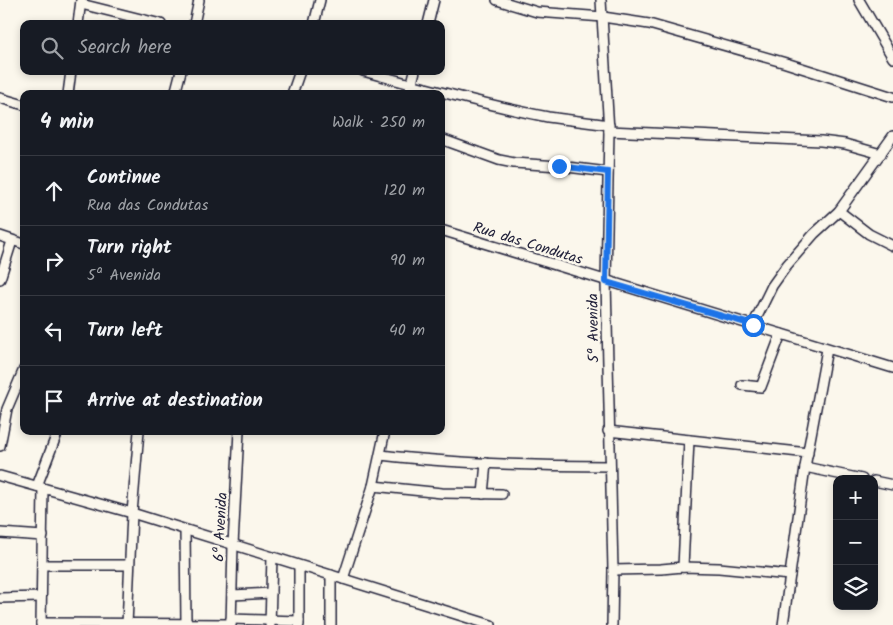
<!DOCTYPE html>
<html lang="en">
<head>
<meta charset="utf-8">
<style>
  :root { --surface:#171b24; --page:#242831; --text:#f1f3f6; --muted:#9ea1a6; --line:#363941 }
  body { margin:0; font-family:Kalam,sans-serif; background:var(--page); color:var(--text) }
  .controls { position:absolute; right:15px; bottom:15px; display:grid; overflow:hidden; border-radius:10px; box-shadow:0 2px 8px #0003 }
  .controls button { width:45px; height:45px; display:grid; place-items:center; padding:0; border:0; border-bottom:1px solid var(--line); background:var(--surface); color:var(--text); font:25px sans-serif }
  .stop { position:absolute; width:15px; height:15px; margin:-11px; border:4px solid #1a73e8; border-radius:50%; background:#fff }
  .stop.end { background:#1a73e8; border-color:#fff; box-shadow:0 1px 5px #0008 }
  .list { margin:0; padding:0; list-style:none }
  h2 { display:flex; justify-content:space-between; align-items:center; height:65px; margin:0; padding:0 20px; font-size:21px }
  h2 small { font-size:16px; font-weight:400; color:var(--muted) }
  .list li { display:grid; grid-template-columns:32px 1fr auto; gap:15px; align-items:center; box-sizing:border-box; height:70px; padding:0 20px; border-top:1px solid var(--line) }
  .list b { display:block; font-size:19px; white-space:nowrap }
  .list p { margin:0; font-size:16px; white-space:nowrap; color:var(--muted) }
  .list em { font-size:16px; font-style:normal; color:var(--muted) }
  .icon { flex:none; width:28px; height:28px; fill:none; stroke:currentColor; stroke-width:2; stroke-linecap:round; stroke-linejoin:round }
  .map { position:relative; flex:none; width:893px; height:625px; overflow:hidden }
  .search { position:absolute; background:var(--surface); box-shadow:0 2px 8px #0003; left:20px; top:20px; width:425px; height:55px; display:flex; align-items:center; gap:12px; box-sizing:border-box; padding:0 18px; border-radius:10px; color:var(--muted); font-size:19px }
  .panel { position:absolute; background:var(--surface); box-shadow:0 2px 8px #0003; left:20px; top:90px; width:425px; height:345px; border-radius:10px }
  .map>svg:first-child { display:block }
</style>
</head>
<body>
<div class="map">
<svg width="893" height="625" viewBox="0 0 893 625">
  <rect width="100%" height="100%" fill="#fbf7ec"/>
  <filter id="ink" filterUnits="userSpaceOnUse"><feTurbulence type="fractalNoise" baseFrequency=".02" numOctaves="2"/><feDisplacementMap in="SourceGraphic" scale="10" xChannelSelector="R" yChannelSelector="G"/><feConvolveMatrix kernelMatrix="1 2 1 2 8 2 1 2 1" color-interpolation-filters="sRGB"/></filter>
  <g filter="url(#ink)">
    <g fill="none" stroke-linecap="round" stroke-linejoin="round">
      <defs>
        <g id="minor">
          <polyline points="497,0 537,12 603,17 649,24 786,63 893,97"/>
          <polyline points="601,0 609,131 606,282 613,570 612,625"/>
          <polyline points="859,0 893,58"/>
          <polyline points="81,4 161,24"/>
          <polyline points="78,24 81,0"/>
          <polyline points="194,24 199,0"/>
          <polyline points="314,24 320,0"/>
          <polyline points="428,24 434,0"/>
          <path d="M363 71C424 88 486 105 548 117 568 120 589 122 609 125"/>
          <polyline points="68,94 71,71"/>
          <polyline points="175,94 181,71"/>
          <polyline points="292,94 300,71"/>
          <polyline points="409,94 415,71"/>
          <polyline points="0,98 24,105"/>
          <polyline points="609,131 821,141 845,144 881,154"/>
          <polyline points="441,139 499,160 514,163 559,166 608,172"/>
          <polyline points="839,211 869,234 893,246"/>
          <polyline points="441,230 893,368"/>
          <polyline points="0,236 24,244"/>
          <polyline points="0,279 12,241"/>
          <polyline points="753,325 772,286 787,265 814,234 839,211 893,136"/>
          <polyline points="742,385 761,387 781,334"/>
          <polyline points="608,431 808,453"/>
          <polyline points="0,446 7,409 24,369"/>
          <path d="M381 455C457 464 533 466 609 466"/>
          <polyline points="805,467 862,479"/>
          <polyline points="0,476 132,513 491,625"/>
          <polyline points="874,481 893,485"/>
          <polyline points="37,486 58,431"/>
          <polyline points="373,486 442,493 502,494"/>
          <polyline points="483,494 486,463"/>
          <polyline points="185,530 186,623"/>
          <polyline points="0,533 43,536"/>
          <polyline points="42,565 129,565"/>
          <polyline points="683,567 689,440"/>
          <polyline points="613,570 661,569 683,567 719,568 790,575"/>
          <polyline points="331,575 331,625"/>
          <polyline points="343,579 373,486 385,431"/>
          <polyline points="232,595 271,593"/>
          <polyline points="0,598 41,597"/>
          <polyline points="231,619 299,621"/>
          <polyline points="41,623 231,624"/>
          <polyline points="41,625 43,488"/>
          <polyline points="127,625 132,513 139,431"/>
          <polyline points="231,625 233,545 239,431"/>
          <polyline points="270,625 272,557"/>
          <polyline points="299,625 299,566"/>
          <polyline points="783,625 805,467 827,349"/>
        </g>
      </defs>
      <use href="#minor" stroke="#22223b" stroke-width="12"/>
      <use href="#minor" stroke="#fbf7ec" stroke-width="9"/>
    </g>
  </g>
  <g fill="none" stroke-linecap="round" stroke-linejoin="round" filter="url(#ink)">
    <polyline stroke="#1a73e8" stroke-width="6" points="559,166 608,172 606,282 753,325"/>
  </g>
  <g text-anchor="middle" stroke-width="5" stroke-linejoin="round" paint-order="stroke">
    <g font-size="15" fill="#22223b" stroke="#fbf7ec">
      <text transform="translate(528 243) rotate(17)" y="5">Rua das Condutas</text>
      <text transform="translate(593 328) rotate(-91)" y="5">5ª Avenida</text>
      <text transform="translate(220 527) rotate(-87)" y="5">6ª Avenida</text>
    </g>
  </g>
</svg>
<div class="controls">
<button>+</button>
<button>−</button>
<button><svg class="icon" aria-label="layers" viewBox="0 0 24 24"><path d="M12 4l9 5-9 5-9-5zM3 14l9 5 9-5"/></svg></button>
</div>
<div class="stop" style="left:753px;top:325px"></div>
<div class="stop end" style="left:559px;top:166px"></div>
<div class="search"><svg class="icon" aria-label="search" viewBox="0 0 24 24"><circle cx="10" cy="10" r="6"/><path d="M15 15l6 6"/></svg>Search here</div>
<section class="panel">
<h2>4 min<small>Walk · 250 m</small></h2>
<ul class="list">
<li><svg class="icon" aria-label="ahead" viewBox="0 0 24 24"><path d="M12 20V5M6 11l6-6 6 6"/></svg><div><b>Continue</b><p>Rua das Condutas</p></div><em>120 m</em></li>
<li><svg class="icon" aria-label="right" viewBox="0 0 24 24"><path d="M7 20v-9h11M14 6l5 5-5 5"/></svg><div><b>Turn right</b><p>5ª Avenida</p></div><em>90 m</em></li>
<li><svg class="icon" aria-label="left" viewBox="0 0 24 24"><path d="M17 20v-9H6M10 6l-5 5 5 5"/></svg><div><b>Turn left</b></div><em>40 m</em></li>
<li><svg class="icon" aria-label="arrive" viewBox="0 0 24 24"><path d="M6 21V4h12l-3 4 3 4H6"/></svg><div><b>Arrive at destination</b></div></li>
</ul>
</section>
</div>
</body>
</html>
